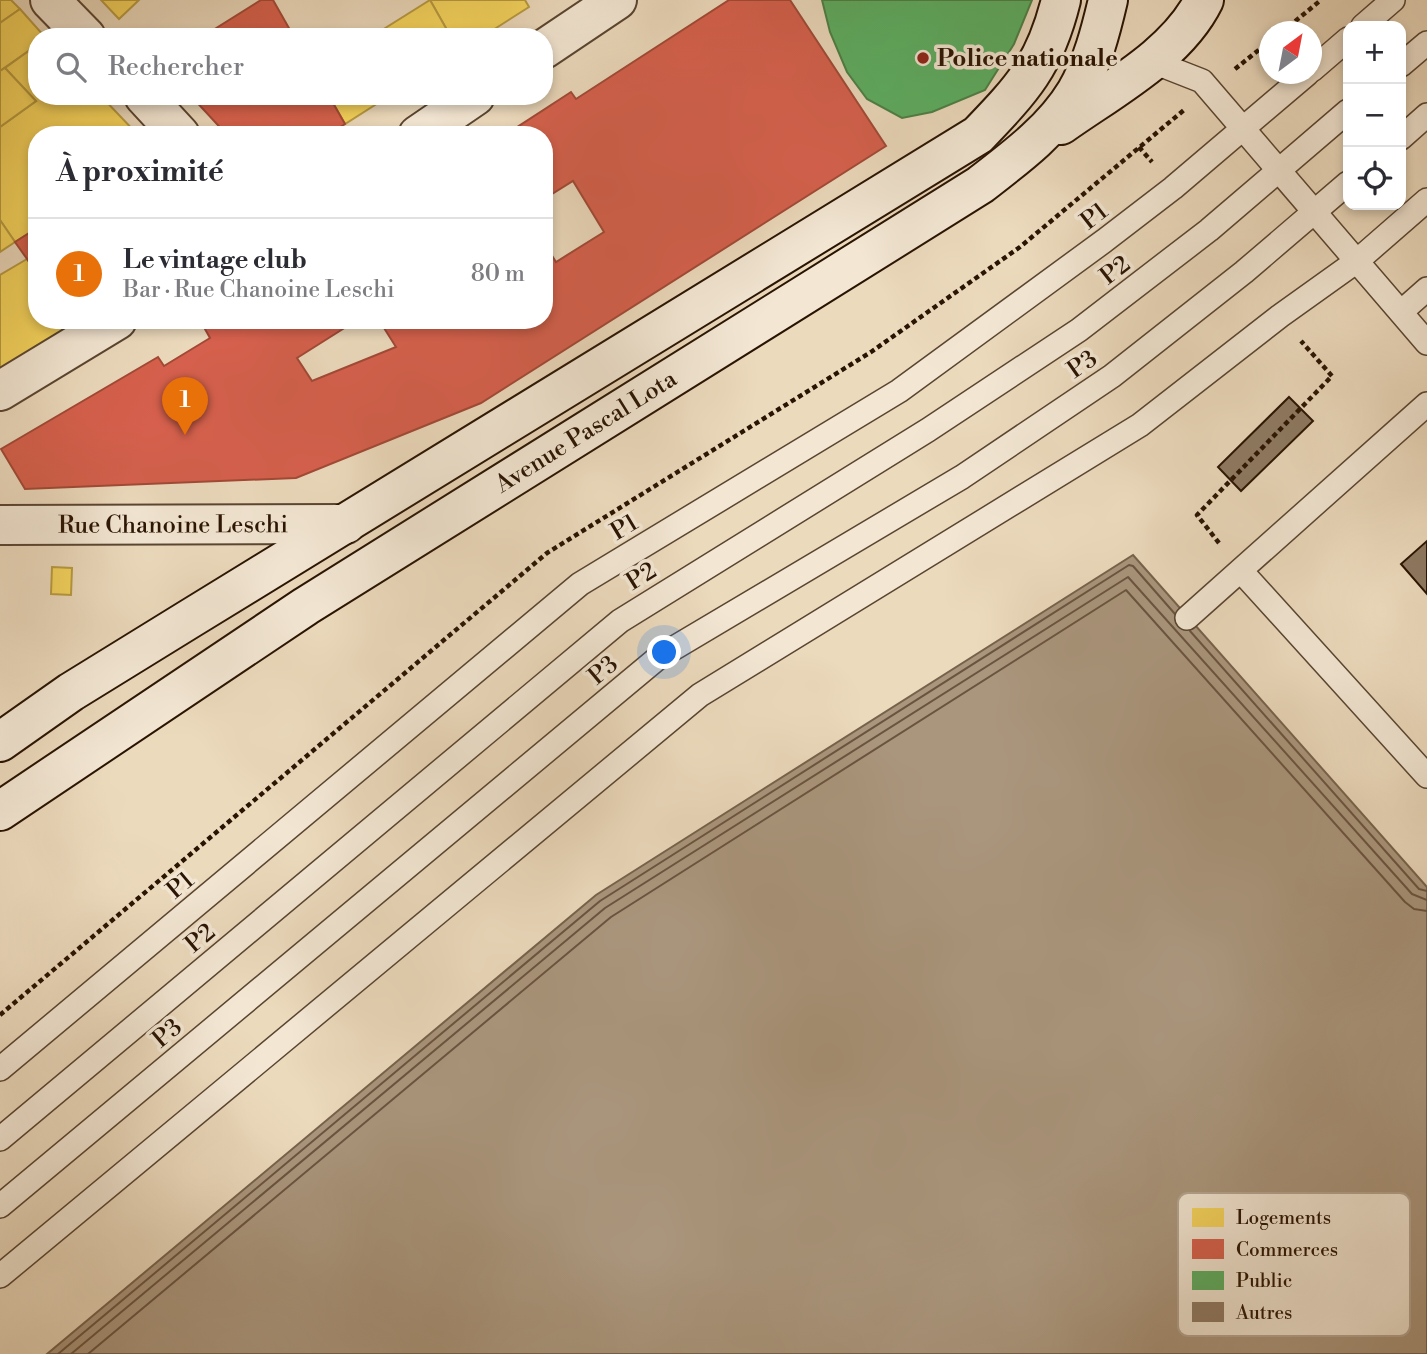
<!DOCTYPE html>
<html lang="fr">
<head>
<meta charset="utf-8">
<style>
  :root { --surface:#fff; --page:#f2f2f3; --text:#2b2b33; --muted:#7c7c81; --line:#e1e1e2; --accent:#8f2418 }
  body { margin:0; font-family:"Libre Bodoni",serif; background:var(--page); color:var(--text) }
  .controls { position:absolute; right:21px; top:21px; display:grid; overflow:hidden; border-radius:14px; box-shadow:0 4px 10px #0003 }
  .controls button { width:63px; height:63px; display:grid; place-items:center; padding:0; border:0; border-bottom:2px solid var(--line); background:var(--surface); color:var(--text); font:35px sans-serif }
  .compass { position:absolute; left:1259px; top:21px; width:63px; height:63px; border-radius:50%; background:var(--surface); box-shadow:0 4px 10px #0003; rotate:32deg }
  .you { position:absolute; left:665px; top:653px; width:24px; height:24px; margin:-18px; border:5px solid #fff; border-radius:50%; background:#1a73e8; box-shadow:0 0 0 10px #1a73e833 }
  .badge { display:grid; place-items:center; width:46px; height:46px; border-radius:50%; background:var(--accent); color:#fff; font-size:23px; font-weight:700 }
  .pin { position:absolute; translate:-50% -58px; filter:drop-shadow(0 2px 4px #0008) }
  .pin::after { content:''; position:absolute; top:37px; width:24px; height:21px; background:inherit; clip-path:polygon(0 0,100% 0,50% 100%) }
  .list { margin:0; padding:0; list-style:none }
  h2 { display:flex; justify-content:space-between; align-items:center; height:91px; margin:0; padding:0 28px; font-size:30px }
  h2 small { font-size:23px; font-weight:400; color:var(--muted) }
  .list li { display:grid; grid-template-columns:46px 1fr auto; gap:21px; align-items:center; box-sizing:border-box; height:112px; padding:0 28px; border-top:2px solid var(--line) }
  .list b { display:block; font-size:26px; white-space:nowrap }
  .list p { margin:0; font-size:23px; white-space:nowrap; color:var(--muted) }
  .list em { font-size:23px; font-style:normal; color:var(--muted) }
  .icon { flex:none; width:38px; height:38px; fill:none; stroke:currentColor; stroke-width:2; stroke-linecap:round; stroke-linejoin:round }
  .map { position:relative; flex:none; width:1427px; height:1354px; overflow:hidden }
  .search { position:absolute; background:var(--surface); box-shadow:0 4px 10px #0003; left:28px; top:28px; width:525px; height:77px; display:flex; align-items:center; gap:18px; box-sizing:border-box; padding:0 24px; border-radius:28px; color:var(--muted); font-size:26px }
  .panel { position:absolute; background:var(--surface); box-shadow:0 4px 10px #0003; left:28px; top:126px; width:525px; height:203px; border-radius:28px }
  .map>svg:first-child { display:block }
</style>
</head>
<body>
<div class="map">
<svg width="1427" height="1354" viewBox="0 0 1427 1354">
  <rect width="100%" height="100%" fill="#ecdabd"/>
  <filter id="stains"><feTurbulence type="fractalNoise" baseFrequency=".00286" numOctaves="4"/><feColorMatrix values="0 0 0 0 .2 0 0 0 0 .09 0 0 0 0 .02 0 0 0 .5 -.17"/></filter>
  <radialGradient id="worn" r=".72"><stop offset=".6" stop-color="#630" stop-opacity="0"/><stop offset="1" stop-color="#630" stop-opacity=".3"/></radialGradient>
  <polygon fill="#aa967d" stroke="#76624c" stroke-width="2" points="1133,555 1427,887 1427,1354 47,1354 596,895"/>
  <g fill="#f6d55c" stroke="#b89b41" stroke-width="2">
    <polygon points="0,0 11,0 20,9 0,23"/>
    <polygon points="101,0 139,0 119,19"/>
    <polygon points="430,0 525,0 529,7 482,37 451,37"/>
    <polygon points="430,0 451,37 371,37"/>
    <polygon points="20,9 45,37 37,37 37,45 0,71 0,23"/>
    <polygon points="37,45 37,96 101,96 138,135 37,135 37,228 15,242 0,220 0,127 36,101 5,68"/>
    <polygon points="5,68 36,101 0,127 0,71"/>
    <polygon points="329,96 389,96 345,124"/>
    <polygon points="0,220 15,242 0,252"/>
    <polygon points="27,259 37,273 37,320 69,320 72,325 0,370 0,275"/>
    <polygon points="52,567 72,568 71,595 51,594"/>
  </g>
  <g fill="#d6604d" stroke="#a24936" stroke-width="2">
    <polygon points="261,0 273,0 294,37 202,37"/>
    <polygon points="729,0 790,0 886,146 481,403 296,478 25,489 1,449 158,357 164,366 210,338 205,329 219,320 357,320 297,358 312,381 396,347 379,320 544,320 544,243 556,262 604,232 573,181 544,199 544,135 505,135 571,92 576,99"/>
    <polygon points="191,96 329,96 345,124 328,135 227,135"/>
    <polygon points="37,228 37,273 15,242"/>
  </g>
  <polygon fill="#5aae61" stroke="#4b8044" stroke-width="2" points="822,0 1032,0 1014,44 985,90 932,112 902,118 867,99 847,72 830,32"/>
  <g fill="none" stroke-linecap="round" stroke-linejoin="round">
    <g stroke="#6a5440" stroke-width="2">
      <polyline points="1190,631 1419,889 1427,891"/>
      <polyline points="58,1354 600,901 1129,565 1133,566 1175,614"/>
      <polyline points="71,1354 605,908 1128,577 1412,894 1427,900"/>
      <polyline points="88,1354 611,917 1126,590 1405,902 1414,909 1427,911"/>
    </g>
  </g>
  <g fill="#8e7a63" stroke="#291302" stroke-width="2">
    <polygon points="1289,397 1313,421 1241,491 1218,467"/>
    <polygon points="1427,541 1427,594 1401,564"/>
  </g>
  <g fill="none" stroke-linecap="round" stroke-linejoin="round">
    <defs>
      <g id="lane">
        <polyline points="1363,26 1393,0"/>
        <polyline points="1151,61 1202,81 1427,343"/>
        <polyline points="1401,65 1427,43"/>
        <polyline points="1312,70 1348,39"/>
        <polyline points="1401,138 1427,115"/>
        <polyline points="1401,312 1427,289"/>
        <polyline points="1241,571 1427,776"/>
        <polyline points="1187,618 1427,404"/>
        <polyline points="0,1069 580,584 899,391 1104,241 1173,188 1307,74"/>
        <polyline points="0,1139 620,621 928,430 1079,330 1209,230 1348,111"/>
        <polyline points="0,1206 659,657 962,477 1112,376 1244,272 1348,183"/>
        <polyline points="0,1276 700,695 1140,425 1280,316 1357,261 1427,200"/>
      </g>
      <g id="street">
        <polyline points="50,0 86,37"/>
        <polyline points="544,49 617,0"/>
        <polyline points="144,96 180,135"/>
        <polyline points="418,135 475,96"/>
        <polyline points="0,391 117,320"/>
        <path id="s1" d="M0 525 346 524"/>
      </g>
      <g id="secondary">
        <path d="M1061 125C1110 90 1177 55 1204 0"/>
        <path d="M0 742 71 692 191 618 978 135C1023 88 1045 65 1061 0"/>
        <path id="s2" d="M0 811 306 606 980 185C1015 158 1053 130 1076 92 1092 65 1101 30 1108 0"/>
      </g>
    </defs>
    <use href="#lane" stroke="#5a4531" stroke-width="26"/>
    <use href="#street" stroke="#5a4531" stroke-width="42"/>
    <use href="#secondary" stroke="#291302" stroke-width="42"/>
    <g stroke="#291302" stroke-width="4.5" stroke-dasharray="5 3.5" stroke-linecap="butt">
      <polyline points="1282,32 1321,0"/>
      <polyline points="1235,69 1270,41"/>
      <polyline points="1139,147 1152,162"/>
      <polyline points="1219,543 1197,515 1332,376 1301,341"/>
      <polyline points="0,1015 547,553 871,352 1020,247 1184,110"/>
    </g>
    <use href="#lane" stroke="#f3e7d4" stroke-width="23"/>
    <use href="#street" stroke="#f3e7d4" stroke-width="38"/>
    <use href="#secondary" stroke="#f3e7d4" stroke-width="38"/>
  </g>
  <circle fill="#8f2418" stroke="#f3e7d4" stroke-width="2.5" cx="923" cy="58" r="7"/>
  <g text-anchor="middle" stroke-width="7" stroke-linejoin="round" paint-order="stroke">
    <g font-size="24" font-weight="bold" fill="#291302" stroke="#f3e7d4" text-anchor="start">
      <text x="937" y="66">Police nationale</text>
    </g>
    <g font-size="24" fill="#291302" stroke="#f3e7d4">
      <text transform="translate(1094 216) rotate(-38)" y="8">P1</text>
      <text transform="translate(1115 270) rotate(-38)" y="8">P2</text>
      <text transform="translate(1082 364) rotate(-35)" y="8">P3</text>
      <text dy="8" stroke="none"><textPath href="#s2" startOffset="698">Avenue Pascal Lota</textPath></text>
      <text dy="8" stroke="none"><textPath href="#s1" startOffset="173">Rue Chanoine Leschi</textPath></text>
      <text transform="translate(624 527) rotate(-31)" y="8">P1</text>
      <text transform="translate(641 576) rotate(-32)" y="8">P2</text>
      <text transform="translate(603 670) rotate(-40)" y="8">P3</text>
      <text transform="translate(180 885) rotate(-40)" y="8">P1</text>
      <text transform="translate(200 938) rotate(-40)" y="8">P2</text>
      <text transform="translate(167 1033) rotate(-40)" y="8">P3</text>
    </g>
  </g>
  <rect x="1178" y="1193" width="232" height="143" rx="10" fill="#f3e7d4" stroke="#b6a795" stroke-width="2"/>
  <rect x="1192" y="1208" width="32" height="19" fill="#f6d55c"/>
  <rect x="1192" y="1239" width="32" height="20" fill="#d6604d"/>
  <rect x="1192" y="1271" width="32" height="19" fill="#5aae61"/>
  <rect x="1192" y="1302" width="32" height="20" fill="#8e7a63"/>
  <g font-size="19" fill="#291302">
    <text x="1236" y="1224">Logements</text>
    <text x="1236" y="1256">Commerces</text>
    <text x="1236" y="1287">Public</text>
    <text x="1236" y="1319">Autres</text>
  </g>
  <rect width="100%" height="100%" filter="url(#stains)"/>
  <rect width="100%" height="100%" fill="url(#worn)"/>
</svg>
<div class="controls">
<button>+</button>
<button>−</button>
<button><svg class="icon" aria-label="locate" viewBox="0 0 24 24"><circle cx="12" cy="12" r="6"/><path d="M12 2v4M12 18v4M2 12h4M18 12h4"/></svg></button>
</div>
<svg class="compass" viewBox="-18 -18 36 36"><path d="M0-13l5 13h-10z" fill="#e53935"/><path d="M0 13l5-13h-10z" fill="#7c7c81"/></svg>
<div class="you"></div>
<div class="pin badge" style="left:185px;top:435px;background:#e8710a">1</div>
<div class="search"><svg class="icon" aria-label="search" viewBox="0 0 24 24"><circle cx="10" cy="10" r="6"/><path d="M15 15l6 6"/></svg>Rechercher</div>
<section class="panel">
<h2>À proximité<small></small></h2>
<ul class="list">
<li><span class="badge" style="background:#e8710a">1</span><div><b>Le vintage club</b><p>Bar · Rue Chanoine Leschi</p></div><em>80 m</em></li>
</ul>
</section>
</div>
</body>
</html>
